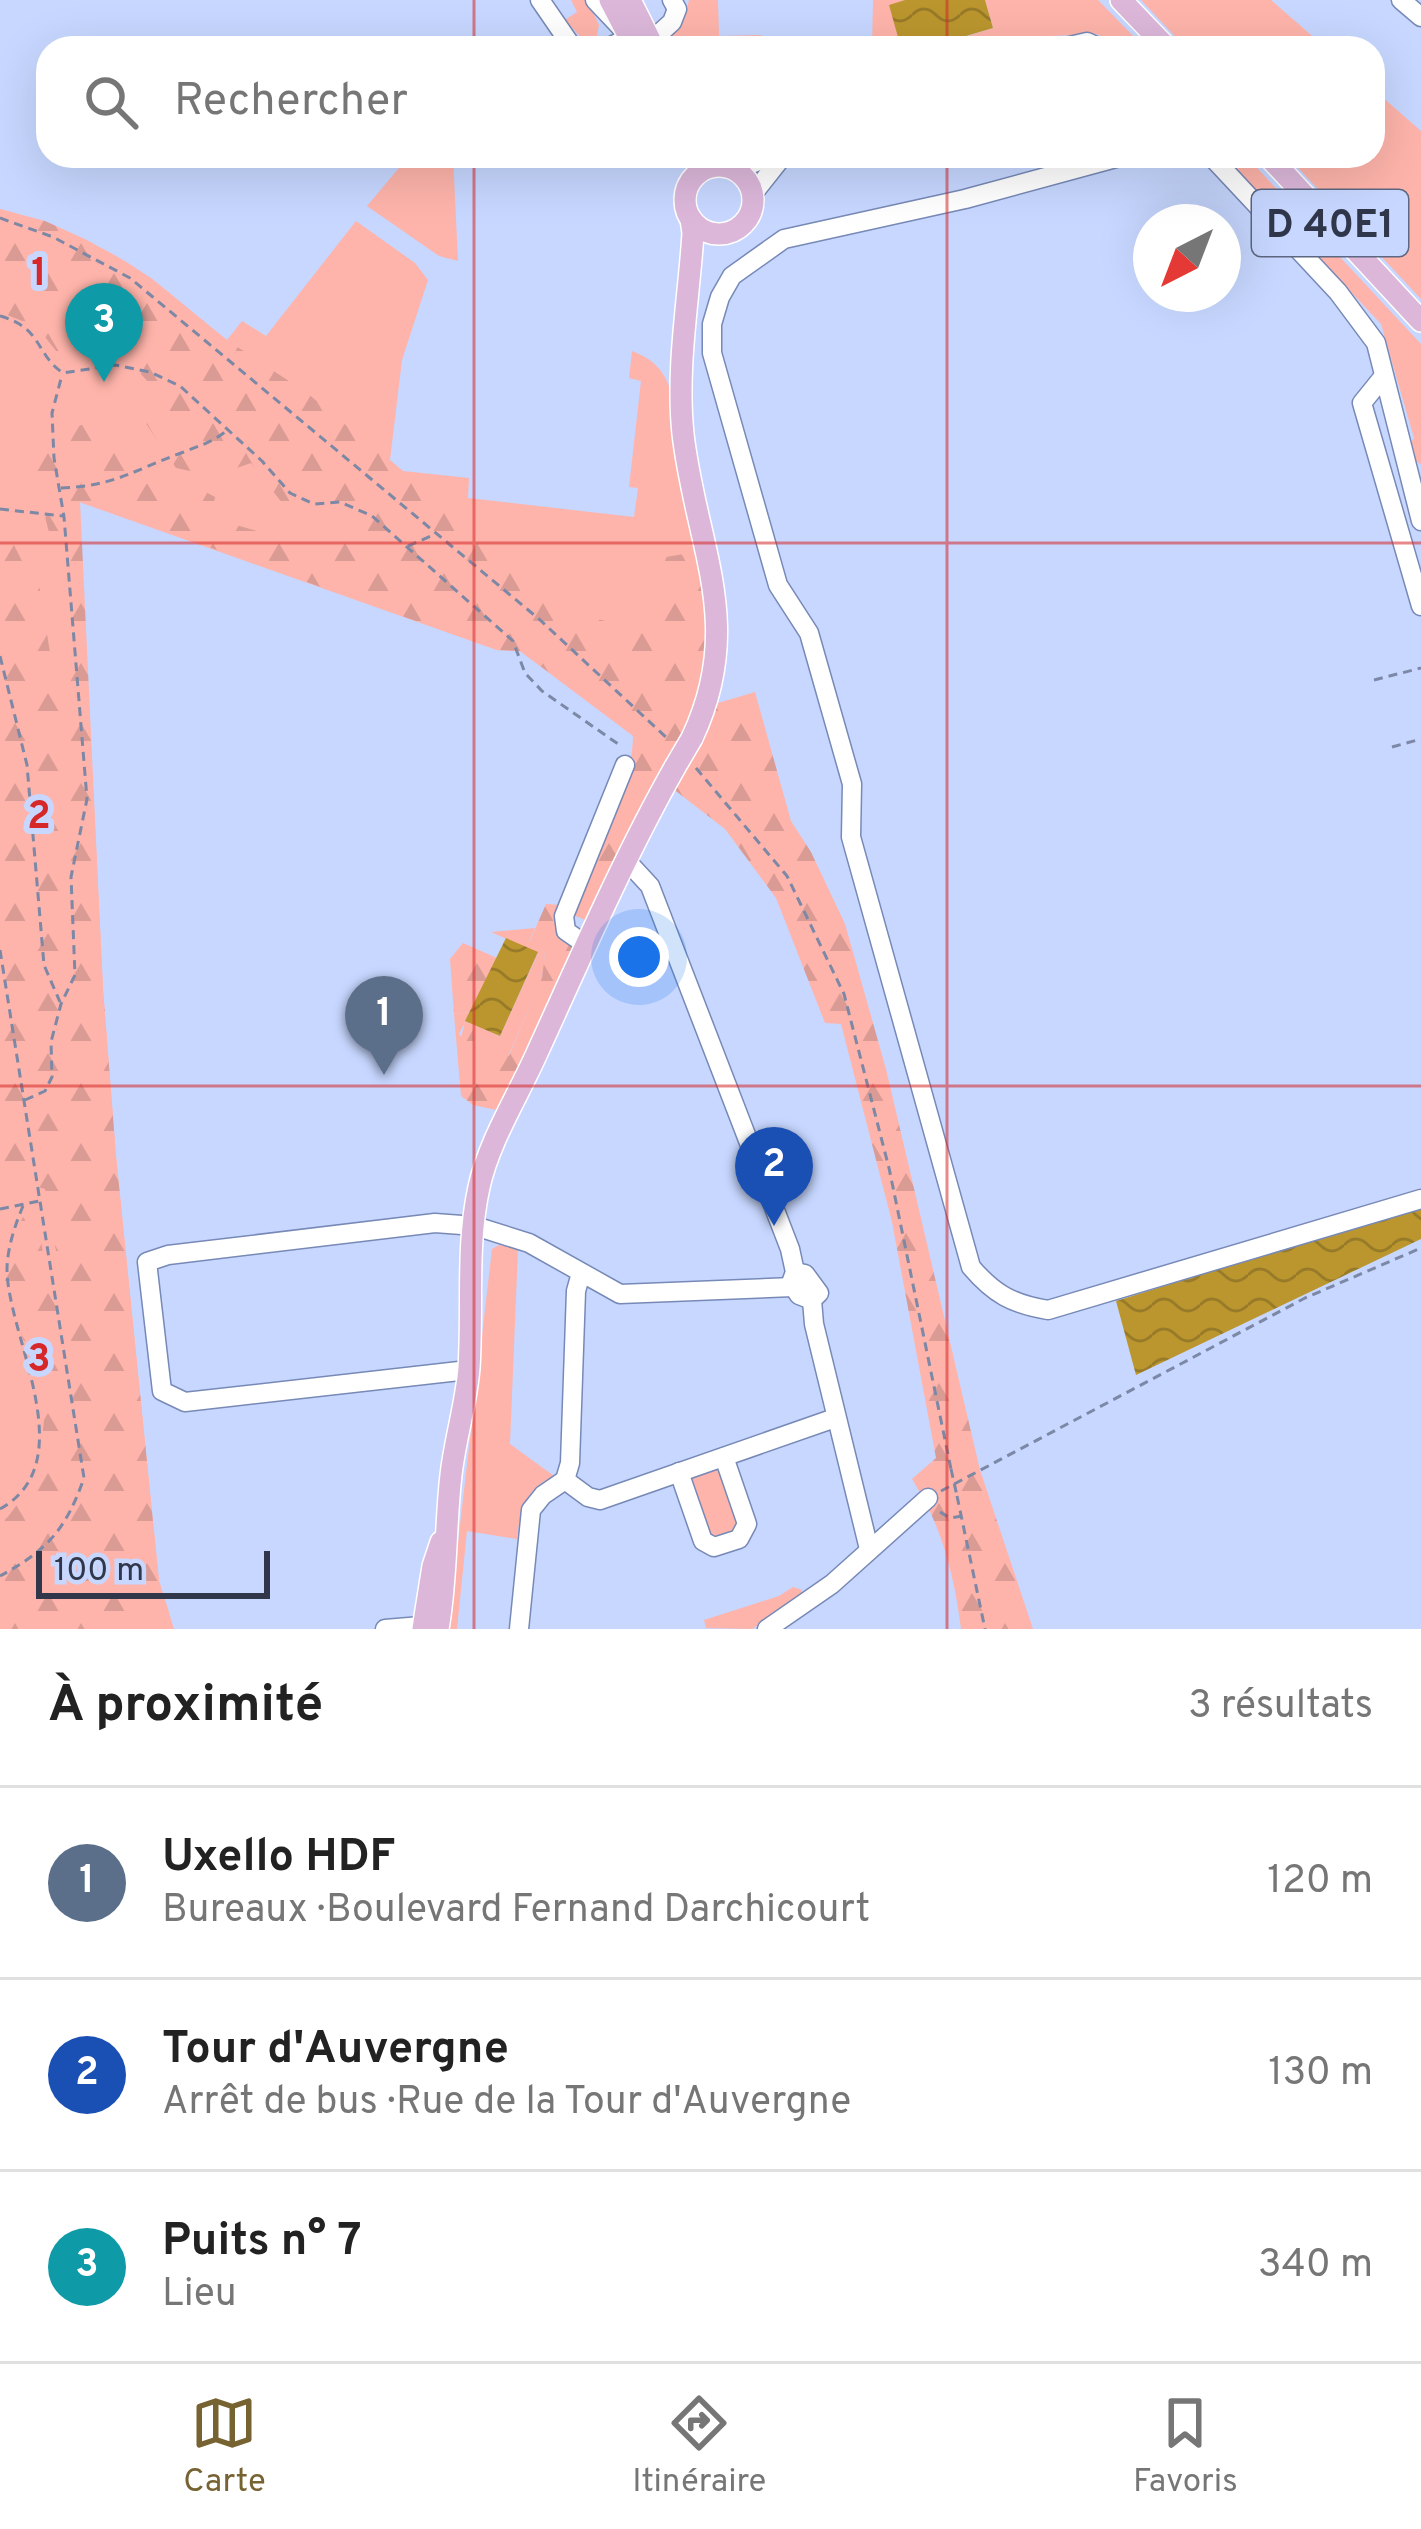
<!DOCTYPE html>
<html lang="fr">
<head>
<meta charset="utf-8">
<style>
  :root { --surface:#fff; --page:#f6f6f6; --text:#222; --muted:#767676; --line:#e0e0e0; --accent:#776332 }
  body { margin:0; font-family:Overpass,sans-serif; background:var(--page); color:var(--text) }
  .compass { position:absolute; left:1133px; top:204px; width:108px; height:108px; border-radius:50%; background:var(--surface); box-shadow:0 12px 48px #0002; rotate:222deg }
  .scale { position:absolute; left:36px; bottom:30px; width:234px; box-sizing:border-box; padding-left:12px; border:6px solid #30374b; border-top:0; font-size:33px; line-height:42px; white-space:nowrap; color:#30374b; -webkit-text-stroke:9px #c7d7ff; paint-order:stroke }
  .you { position:absolute; left:639px; top:957px; width:42px; height:42px; margin:-30px; border:9px solid #fff; border-radius:50%; background:#1a73e8; box-shadow:0 0 0 18px #1a73e833 }
  .badge { display:grid; place-items:center; width:78px; height:78px; border-radius:50%; background:var(--accent); color:#fff; font-size:39px; font-weight:700 }
  .pin { position:absolute; translate:-50% -99px; filter:drop-shadow(0 3px 6px #0008) }
  .pin::after { content:''; position:absolute; top:63px; width:42px; height:36px; background:inherit; clip-path:polygon(0 0,100% 0,50% 100%) }
  .list { margin:0; padding:0; list-style:none }
  h2 { display:flex; justify-content:space-between; align-items:center; height:156px; margin:0; padding:0 48px; font-size:51px }
  h2 small { font-size:39px; font-weight:400; color:var(--muted) }
  .list li { display:grid; grid-template-columns:78px 1fr auto; gap:36px; align-items:center; box-sizing:border-box; height:192px; padding:0 48px; border-top:3px solid var(--line) }
  .list b { display:block; font-size:45px; white-space:nowrap }
  .list p { margin:0; font-size:39px; white-space:nowrap; color:var(--muted) }
  .list em { font-size:39px; font-style:normal; color:var(--muted) }
  .icon { flex:none; width:66px; height:66px; fill:none; stroke:currentColor; stroke-width:2; stroke-linecap:round; stroke-linejoin:round }
  .map { position:relative; flex:none; width:1421px; height:1629px; overflow:hidden }
  .search { position:absolute; background:var(--surface); box-shadow:0 12px 48px #0002; left:36px; right:36px; top:36px; height:132px; display:flex; align-items:center; gap:30px; box-sizing:border-box; padding:0 42px; border-radius:36px; color:var(--muted); font-size:45px }
  .sheet { height:732px; background:var(--surface) }
  nav { display:flex; justify-content:space-around; align-items:center; box-sizing:border-box; height:168px; border-top:3px solid var(--line); background:var(--surface); font-size:33px; color:var(--muted) }
  nav a { display:grid; justify-items:center; gap:6px }
  nav .on { color:var(--accent) }
  .map>svg:first-child { display:block }
</style>
</head>
<body>
<div class="map">
<svg width="1421" height="1629" viewBox="0 0 1421 1629">
  <defs>
    <pattern id="forest-firs" width="22" height="20" patternUnits="userSpaceOnUse" patternTransform="scale(3)"><rect width="22" height="20" fill="#feb4aa"/><path d="M5 1l3.5 6h-7zM16 11l3.5 6h-7z" fill="#da9b94"/></pattern>
    <pattern id="water-waves" width="16" height="10" patternUnits="userSpaceOnUse" patternTransform="scale(3)"><rect width="16" height="10" fill="#bb962e"/><path d="M0 5q4-4 8 0t8 0" fill="none" stroke="#987b29"/></pattern>
  </defs>
  <rect width="100%" height="100%" fill="#c7d7ff"/>
  <g fill="#feb4aa">
    <polygon points="571,0 587,0 599,25 596,41 586,43 565,20 577,12"/>
    <polygon points="689,0 718,0 719,36 762,35 762,48 668,48 667,37 684,20"/>
    <polygon points="873,0 905,0 890,6 901,48 872,48"/>
    <polygon points="985,0 1098,0 1145,48 1120,48 1097,34 1027,37 989,48 972,48 968,36 993,28"/>
    <polygon points="1141,0 1271,0 1326,48 1186,48"/>
    <polygon points="1373,89 1421,131 1421,299 1287,156 1373,156"/>
    <polygon points="409,156 453,156 458,261 439,256 367,206"/>
    <polygon points="1223,156 1246,156 1421,344 1421,464 1415,461 1410,444 1414,438 1381,324"/>
    <path d="M0 209C55 224 107 246 153 280 178 299 201 321 227 340L242 321 266 336 356 221 415 263 428 280 402 360 390 460 403 471 469 478 468 498 634 517 638 488 629 487 641 381 629 378 632 351C655 360 665 371 672 395L696 551 633 736 520 651 497 650 79 502 103 989 116 1156 159 1581 174 1629H0Z"/>
    <polygon points="535,928 529,942 545,953 542,979 508,1057 474,1042 473,1024 500,1036 538,953 491,932"/>
    <polygon points="470,1012 459,1034 488,1064 461,1096 454,1014"/>
    <path d="M499 1245 518 1249 510 1444 554 1476C525 1489 520 1510 517 1539L467 1531 457 1629H448L492 1249Z"/>
    <polygon points="721,1464 740,1531 709,1540 685,1476"/>
    <polygon points="793,1587 802,1590 801,1595 752,1629 706,1628 704,1620 779,1596"/>
  </g>
  <g fill="url(#forest-firs)">
    <path d="M0 209 45 221 87 240 151 278 227 340 307 393 575 614 610 622 627 638 652 609 666 557 707 550 708 706 755 692 791 821 811 852 845 924 886 1069 980 1470 1033 1629H961C954 1574 942 1526 912 1479L936 1458 892 1222 841 1024 825 1023 776 898 725 829 659 778 590 922 571 914C592 863 633 790 633 735L520 651 497 650 80 501 103 989 116 1156 159 1581 169 1612 116 1629H0V1513L7 1518 38 1477 46 1401 15 1317 0 1264 25 1213H38L43 1255 56 1251 45 1189 25 1183 0 1196V517L22 561 37 572 62 727 67 728 63 589 29 452 71 428 106 418 143 486 169 472 215 497 212 518 322 550 337 545 330 516 286 508 251 463 214 476 176 468 135 407 150 384 123 354 68 366 37 327 0 312Z"/>
    <polygon points="546,904 561,905 555,927 565,943 576,949 501,1111 473,1105 461,1096 487,1064 458,1051 465,1021 473,1024 474,1042 509,1056 542,978 545,953 529,943"/>
    <polygon points="463,943 497,958 470,1012 454,1014 450,959"/>
  </g>
  <g fill="url(#water-waves)">
    <polygon points="905,0 985,0 993,28 926,48 901,48 889,5"/>
    <polygon points="506,938 538,952 500,1036 465,1021"/>
    <polygon points="1421,1206 1421,1239 1136,1375 1116,1301"/>
  </g>
  <g fill="none" stroke-linecap="round" stroke-linejoin="round">
    <defs>
      <g id="minor">
        <polyline points="540,0 573,48"/>
        <polyline points="595,0 630,37 607,48"/>
        <polyline points="1401,0 1421,17"/>
        <polyline points="651,41 672,22 677,9 672,0"/>
        <polyline points="1061,48 1087,42 1100,48"/>
        <path d="M1123 156 965 199 784 239 732 276 720 297 712 324V353L778 585 809 633 852 784 851 837 971 1267C994 1294 1012 1304 1048 1310L1421 1199"/>
        <polyline points="1211,156 1338,292 1376,343 1421,521"/>
        <polyline points="735,170 772,156"/>
        <polyline points="752,195 783,156"/>
        <polyline points="1383,377 1362,403 1421,606"/>
        <polyline points="626,860 650,886 790,1249 795,1272 791,1283 799,1295 812,1300"/>
        <polyline points="586,945 566,931 564,916 625,765"/>
        <polyline points="795,1272 805,1274 819,1293 812,1300 814,1324 869,1549"/>
        <polyline points="468,1370 185,1402 162,1391 147,1262 168,1255 435,1223 475,1226 529,1243 620,1294 793,1287"/>
        <polyline points="679,1472 703,1541 714,1547 739,1539 747,1524 724,1457"/>
        <polyline points="565,1480 588,1497 600,1500 835,1418"/>
        <polyline points="565,1480 570,1463 576,1291 581,1273"/>
        <polyline points="385,1629 433,1625"/>
        <polyline points="519,1629 531,1510 543,1495 565,1480"/>
        <polyline points="767,1629 832,1584 928,1498"/>
      </g>
      <g id="major">
        <polyline points="610,0 635,48"/>
        <polyline points="630,0 654,48"/>
        <polyline points="1121,0 1167,48"/>
        <polyline points="1268,156 1421,321"/>
        <circle cx="719" cy="200" r="34"/>
        <path d="M691 219 693 233C689 299 676 367 683 434 696 547 746 623 692 738"/>
        <polyline points="423,1629 433,1566 441,1542"/>
        <path d="M438 1629C447 1578 445 1527 451 1475 455 1439 466 1405 469 1368 473 1308 466 1246 479 1187 489 1141 518 1096 537 1053 581 957 623 859 675 767"/>
      </g>
    </defs>
    <use href="#minor" stroke="#7789b6" stroke-width="21"/>
    <use href="#major" stroke="#fff" stroke-width="24"/>
    <g stroke="#7c88a6" stroke-width="3" stroke-dasharray="9 6" stroke-linecap="butt">
      <polyline points="0,218 53,237 130,278 539,619 668,739"/>
      <path d="M0 316C43 328 35 354 63 373L115 365 150 372 180 386 262 461 290 493 314 504 340 502 372 516 513 641 525 673 542 691 621 746"/>
      <path d="M61 488C115 486 134 470 181 453 198 446 211 443 225 432"/>
      <polyline points="0,509 63,516"/>
      <polyline points="408,546 431,536"/>
      <polyline points="0,656 27,765 44,965 60,1002"/>
      <polyline points="1374,680 1421,668"/>
      <polyline points="1392,747 1421,739"/>
      <polyline points="696,768 787,876 844,994 889,1168 951,1469"/>
      <path d="M0 950 84 1478C66 1529 48 1550 0 1576"/>
      <polyline points="25,1100 45,1091 52,1077 51,1042 61,1004 75,975 71,877 87,799 64,517 54,458 52,413 62,375"/>
      <polyline points="0,1209 39,1201"/>
      <polyline points="941,1491 1305,1298 1421,1248"/>
      <polyline points="957,1496 985,1629"/>
      <path d="M0 1509C84 1462 8 1338 7 1270 7 1249 15 1225 23 1206"/>
      <polyline points="940,1512 950,1518 962,1516"/>
    </g>
    <use href="#minor" stroke="#fff" stroke-width="18"/>
    <use href="#major" stroke="#dcb7da" stroke-width="21"/>
    <defs>
      <polyline id="major-bridge" points="675,767 692,738"/>
    </defs>
    <use href="#major-bridge" stroke="#fff" stroke-width="24" stroke-linecap="butt"/>
    <polyline stroke="#7c88a6" stroke-width="3" stroke-dasharray="9 6" stroke-linecap="butt" points="951,1469 957,1496"/>
    <use href="#major-bridge" stroke="#dcb7da" stroke-width="21"/>
  </g>
  <path fill="none" stroke="#d62828" stroke-width="3" stroke-opacity="0.55" d="M474 0V48M947 0V48M474 156V1629M947 156V1629M0 543H1421M0 1086H1421"/>
  <g text-anchor="middle" stroke-width="12" stroke-linejoin="round" paint-order="stroke">
    <rect fill="#c7d7ff" stroke="#5d6781" stroke-width="3" x="1252" y="190" width="156" height="66" rx="9"/>
    <g font-size="39" font-weight="bold" fill="#30374b">
      <text x="1330" y="237">D 40E1</text>
    </g>
  </g>
  <g font-size="39" text-anchor="middle" font-weight="bold" fill="#d62828" stroke="#c7d7ff" stroke-width="12" stroke-linejoin="round" paint-order="stroke">
    <text x="39" y="285">1</text>
    <text x="39" y="828">2</text>
    <text x="39" y="1371">3</text>
  </g>
</svg>
<svg class="compass" viewBox="-18 -18 36 36"><path d="M0-13l5 13h-10z" fill="#e53935"/><path d="M0 13l5-13h-10z" fill="#767676"/></svg>
<div class="scale">100 m</div>
<div class="you"></div>
<div class="pin badge" style="left:384px;top:1075px;background:#5c6f8a">1</div>
<div class="pin badge" style="left:774px;top:1226px;background:#1a4fb4">2</div>
<div class="pin badge" style="left:104px;top:382px;background:#0f9aa8">3</div>
<div class="search"><svg class="icon" aria-label="search" viewBox="0 0 24 24"><circle cx="10" cy="10" r="6"/><path d="M15 15l6 6"/></svg>Rechercher</div>
</div>
<section class="sheet">
<h2>À proximité<small>3 résultats</small></h2>
<ul class="list">
<li><span class="badge" style="background:#5c6f8a">1</span><div><b>Uxello HDF</b><p>Bureaux · Boulevard Fernand Darchicourt</p></div><em>120 m</em></li>
<li><span class="badge" style="background:#1a4fb4">2</span><div><b>Tour d'Auvergne</b><p>Arrêt de bus · Rue de la Tour d'Auvergne</p></div><em>130 m</em></li>
<li><span class="badge" style="background:#0f9aa8">3</span><div><b>Puits n° 7</b><p>Lieu</p></div><em>340 m</em></li>
</ul>
</section>
<nav>
<a class="on"><svg class="icon" aria-label="map" viewBox="0 0 24 24"><path d="M3 6l6-2 6 2 6-2v14l-6 2-6-2-6 2zM9 4v14M15 6v14"/></svg>Carte</a>
<a><svg class="icon" aria-label="directions" viewBox="0 0 24 24"><path d="M12 3l9 9-9 9-9-9zM9 14v-3h6M13 9l2 2-2 2"/></svg>Itinéraire</a>
<a><svg class="icon" aria-label="saved" viewBox="0 0 24 24"><path d="M7 4h10v16l-5-4-5 4z"/></svg>Favoris</a>
</nav>
</body>
</html>
